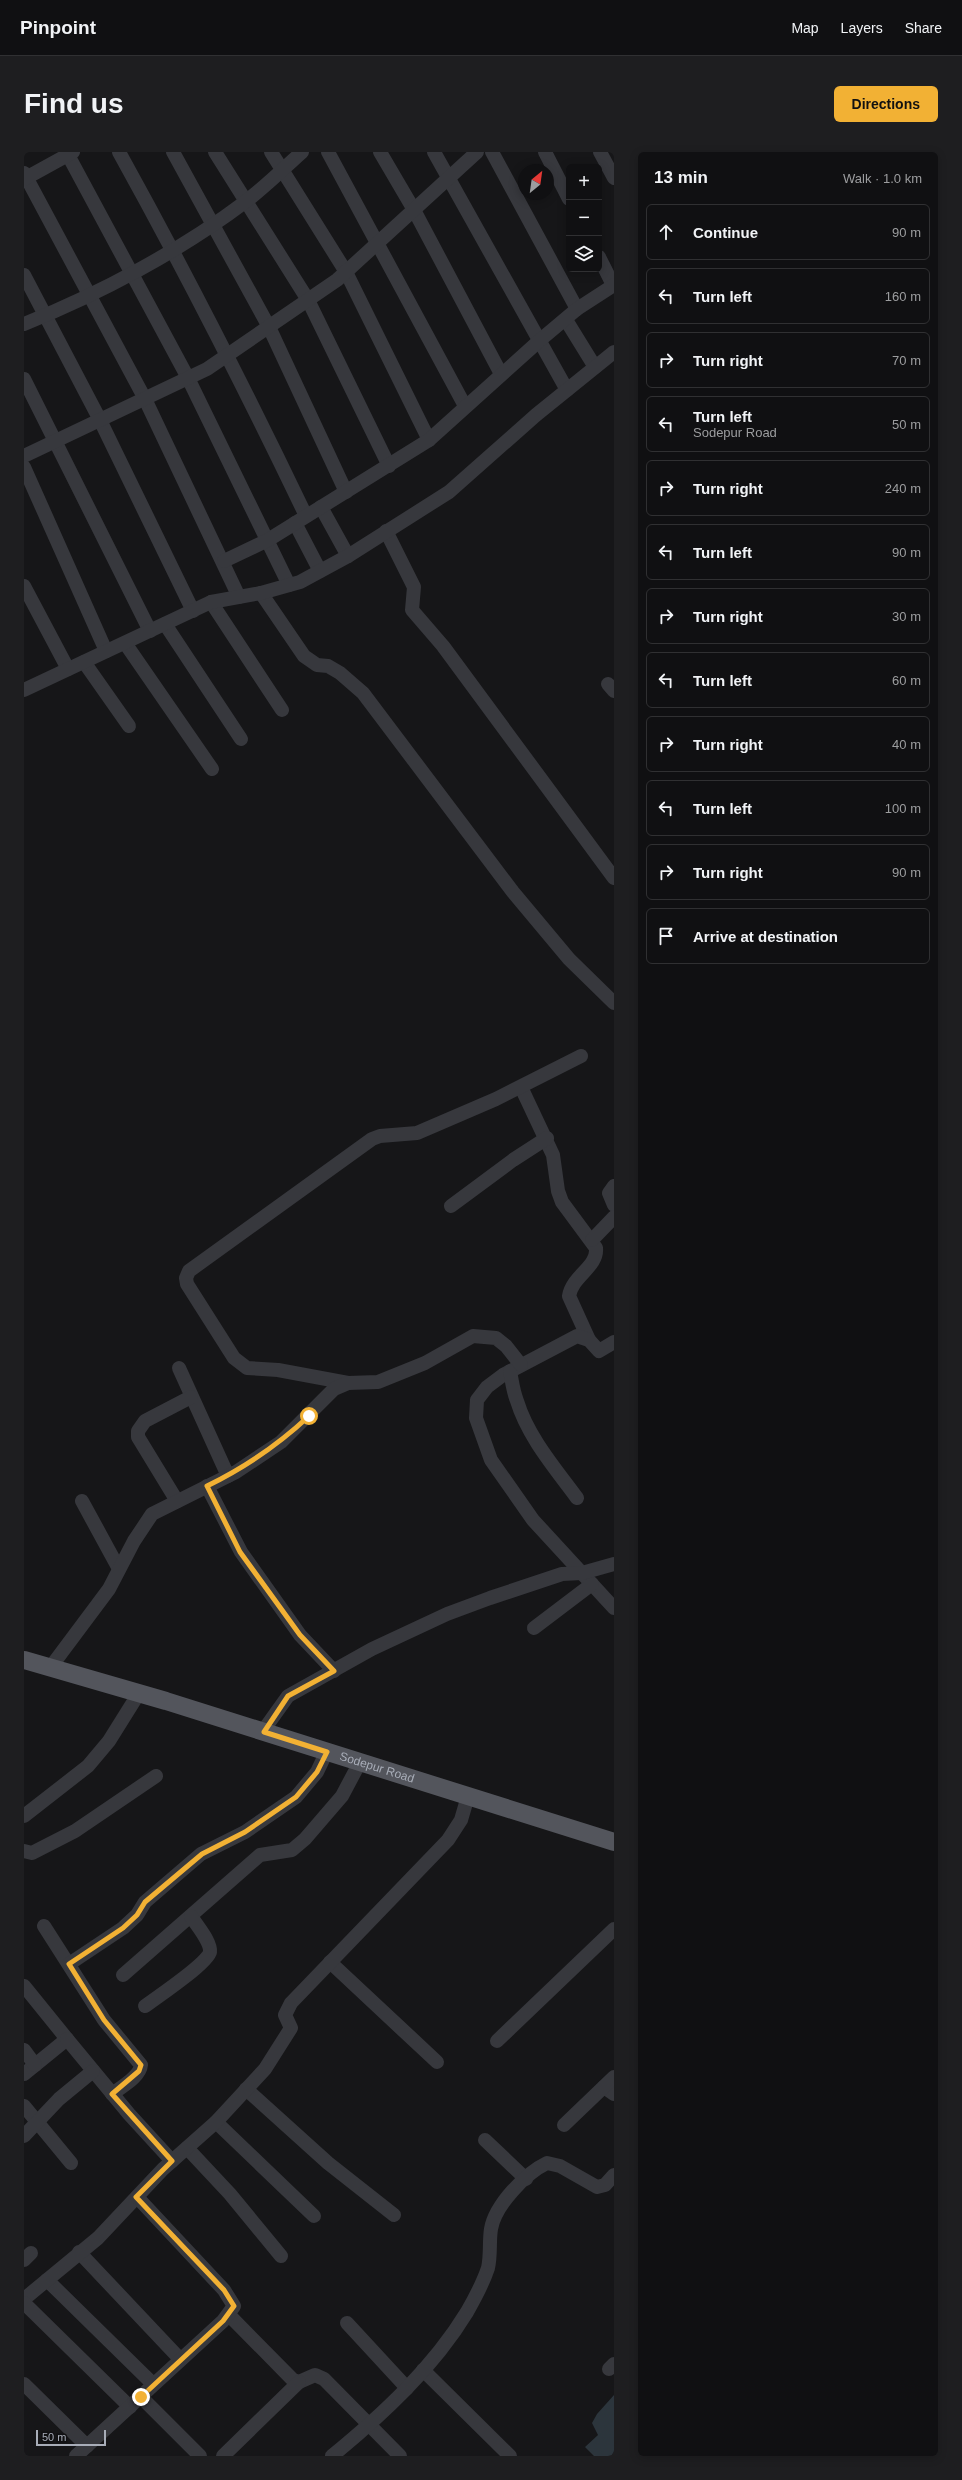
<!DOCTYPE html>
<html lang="en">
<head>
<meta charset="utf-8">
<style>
  :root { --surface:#101012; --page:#1e1e20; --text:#f1f3f6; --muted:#9c9d9f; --line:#303032; --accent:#f2b134 }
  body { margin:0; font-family:Arial,sans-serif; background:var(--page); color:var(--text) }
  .controls { position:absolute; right:12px; top:12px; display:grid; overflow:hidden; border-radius:6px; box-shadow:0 2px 10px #0003 }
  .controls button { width:36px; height:36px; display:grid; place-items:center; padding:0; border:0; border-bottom:1px solid var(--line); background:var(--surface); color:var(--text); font:20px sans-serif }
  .compass { position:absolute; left:494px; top:12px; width:36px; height:36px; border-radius:50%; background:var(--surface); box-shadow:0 2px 10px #0003; rotate:29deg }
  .scale { position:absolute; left:12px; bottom:10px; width:70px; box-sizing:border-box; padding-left:4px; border:2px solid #a8adb8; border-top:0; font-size:11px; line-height:14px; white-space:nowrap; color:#a8adb8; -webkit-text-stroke:3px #111113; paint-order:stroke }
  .stop { position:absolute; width:12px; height:12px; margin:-9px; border:3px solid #f2b134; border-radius:50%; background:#fff }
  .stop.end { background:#f2b134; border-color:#fff; box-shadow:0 1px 4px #0008 }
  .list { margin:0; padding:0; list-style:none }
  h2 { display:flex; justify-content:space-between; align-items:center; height:52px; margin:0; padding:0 16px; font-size:17px }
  h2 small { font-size:13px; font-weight:400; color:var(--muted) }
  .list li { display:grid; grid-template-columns:26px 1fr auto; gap:12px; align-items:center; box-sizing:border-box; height:56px; margin:0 8px 8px; padding:0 8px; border:1px solid var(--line); border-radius:6px }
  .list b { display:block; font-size:15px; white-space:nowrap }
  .list p { margin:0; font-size:13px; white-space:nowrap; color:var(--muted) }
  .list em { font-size:13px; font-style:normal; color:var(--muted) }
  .icon { flex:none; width:22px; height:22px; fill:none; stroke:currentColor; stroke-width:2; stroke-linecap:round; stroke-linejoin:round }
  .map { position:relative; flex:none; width:590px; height:2304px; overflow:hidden; border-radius:6px }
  header { display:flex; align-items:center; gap:24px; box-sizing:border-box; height:56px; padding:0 20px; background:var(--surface); border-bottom:1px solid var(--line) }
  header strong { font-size:19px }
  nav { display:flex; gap:22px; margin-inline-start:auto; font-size:14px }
  .intro { display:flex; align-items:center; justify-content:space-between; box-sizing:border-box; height:96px; padding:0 24px }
  h1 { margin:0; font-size:28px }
  .button { padding:10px 18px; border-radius:6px; background:var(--accent); color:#111; font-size:14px; font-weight:700 }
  main { display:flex; gap:24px; padding:0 24px }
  aside { flex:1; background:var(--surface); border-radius:6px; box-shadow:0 2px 10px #0003 }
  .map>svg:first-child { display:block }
</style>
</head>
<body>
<header>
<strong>Pinpoint</strong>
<nav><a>Map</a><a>Layers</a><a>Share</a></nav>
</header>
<div class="intro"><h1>Find us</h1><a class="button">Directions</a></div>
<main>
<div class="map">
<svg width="590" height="2304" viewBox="0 0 590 2304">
  <rect width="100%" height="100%" fill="#161618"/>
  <polygon fill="#2c353c" points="590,2243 590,2304 570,2304 561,2295 574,2283 568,2271 573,2262"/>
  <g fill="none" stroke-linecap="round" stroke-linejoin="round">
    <g stroke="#37383d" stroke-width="14">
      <path d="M95 0C161 119 223 241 282 364"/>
      <polyline points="149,0 245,175 322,340"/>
      <polyline points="191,0 284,148 365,314"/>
      <polyline points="247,0 322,120 405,288"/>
      <polyline points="304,0 441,254"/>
      <polyline points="356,0 390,58 477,222"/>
      <polyline points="410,0 543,238"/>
      <polyline points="468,0 553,157"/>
      <polyline points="521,0 545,47"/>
      <polyline points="576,0 590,26"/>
      <polyline points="44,3 164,226 265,433"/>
      <polyline points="0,21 121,247 215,445"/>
      <polyline points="0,27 49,0"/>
      <polyline points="575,105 589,133"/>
      <polyline points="0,123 76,268 169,459"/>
      <polyline points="542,168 571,215"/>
      <path d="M0 172C75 142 156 99 221 50 241 35 259 17 278 0"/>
      <polyline points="0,227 126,479"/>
      <polyline points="0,304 183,217 313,128 453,0"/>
      <polyline points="0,315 82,499"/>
      <polyline points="297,355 324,404"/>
      <polyline points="271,371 296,419"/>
      <polyline points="362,379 390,435 388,458 419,494 590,726"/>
      <polyline points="200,409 244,388 405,288 515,189 553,157 590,133"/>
      <polyline points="0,434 44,517"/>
      <polyline points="237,441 280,504 293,513 304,514 316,521 339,541 489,740 545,807 590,851"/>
      <polyline points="187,450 258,558"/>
      <polyline points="141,472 217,587"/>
      <polyline points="101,491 188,617"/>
      <polyline points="60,510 105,574"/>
      <polyline points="584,532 590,539"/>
      <polyline points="0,538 187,450 237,441 276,430 324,404 425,340 512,263 590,200"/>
      <path d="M497 935 529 1003 534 1039 538 1050 572 1096C574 1115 548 1124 545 1144L565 1188"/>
      <polyline points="590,1034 585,1041 590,1053"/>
      <polyline points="427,1054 489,1008 523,986"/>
      <polyline points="568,1088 590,1065"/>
      <polyline points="590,1190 575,1199 565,1188 553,1184 479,1223 463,1235 453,1248 452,1266 467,1308 509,1368 590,1456"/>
      <polyline points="155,1216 204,1324"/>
      <path d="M486 1219C488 1229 489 1239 493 1249 504 1285 531 1316 553 1346"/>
      <polyline points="324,1231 254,1218 223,1216 210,1206 163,1132 162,1126 165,1119 348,987 356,984 393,981 472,947 557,904"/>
      <polyline points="183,1334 217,1400 276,1483 310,1519"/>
      <polyline points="58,1349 95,1417"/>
      <polyline points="153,1349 114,1285 114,1279 121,1269 167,1245"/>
      <polyline points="510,1476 568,1432"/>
      <polyline points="26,1516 85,1437 110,1389 128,1362 212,1320 257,1290 310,1237 324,1231 354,1230 401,1211 449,1184 472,1186 482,1194 497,1213"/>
      <polyline points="239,1579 264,1544 348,1497 423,1462 466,1446 538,1422 558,1421 590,1412"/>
      <polyline points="0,1664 64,1614 85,1589 115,1541"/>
      <polyline points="0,1699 8,1701 51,1679 132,1624"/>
      <path d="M20 1774 80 1868 117 1913C116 1925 97 1935 88 1942"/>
      <polyline points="306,1810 413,1910"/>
      <polyline points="45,1812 99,1776 113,1763 121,1750 177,1702 221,1680 272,1645 293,1620 303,1599"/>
      <polyline points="99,1823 236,1703 268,1698 281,1687 318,1644 336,1610"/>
      <polyline points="0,1834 43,1887 0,1922"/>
      <path d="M121 1854C131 1847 185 1810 186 1800 187 1789 172 1773 167 1764"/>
      <polyline points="43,1887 105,1962 148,2009"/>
      <polyline points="473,1889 590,1777"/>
      <polyline points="0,1898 11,1913"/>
      <polyline points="580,1935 590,1942"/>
      <polyline points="222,1937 304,2011 370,2063"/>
      <polyline points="0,1954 47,2011"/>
      <polyline points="192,1970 290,2064"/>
      <polyline points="540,1973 590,1925"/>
      <polyline points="0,1984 35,1947 69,1919"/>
      <polyline points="461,1988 502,2027"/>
      <polyline points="163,1996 206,2042 257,2104"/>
      <polyline points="55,2100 156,2207"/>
      <polyline points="0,2108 7,2101"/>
      <polyline points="23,2128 129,2232"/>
      <polyline points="0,2147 74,2086 139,2017 192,1970 241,1917 267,1876 261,1863 267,1851 424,1688 437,1668 444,1644"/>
      <polyline points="0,2151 106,2255"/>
      <polyline points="205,2163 269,2228 275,2230 291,2223 300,2227 376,2304"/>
      <polyline points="323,2171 383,2236"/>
      <polyline points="585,2217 590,2212"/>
      <polyline points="399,2218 486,2304"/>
      <polyline points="0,2232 63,2294"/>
      <polyline points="117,2245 176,2304"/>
      <polyline points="52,2304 199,2169 210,2154 200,2138 113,2045"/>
      <polyline points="199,2304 275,2230"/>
      <path d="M308 2304C358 2263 409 2216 443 2160 451 2146 459 2131 464 2116 467 2103 465 2089 467 2077 471 2053 502 2021 523 2011L536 2014 573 2035 581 2033 590 2023"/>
    </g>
    <path stroke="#53555c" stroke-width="18" id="s1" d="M0 1508 142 1549 590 1690"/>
  </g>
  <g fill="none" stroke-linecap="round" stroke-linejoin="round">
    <path stroke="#f2b134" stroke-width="5" d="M117 2245 199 2169 210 2154 200 2138 112 2045 148 2009 88 1942 115 1919 117 1913 80 1868 45 1812 99 1776 113 1763 121 1750 178 1702 221 1680 272 1645 293 1620 303 1600 240 1580 264 1544 310 1519 276 1483 216 1400 183 1334C222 1315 254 1293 285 1264"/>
  </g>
  <g text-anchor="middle" stroke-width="4" stroke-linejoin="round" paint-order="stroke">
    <g font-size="12" fill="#a8adb8" stroke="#111113">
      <text dy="4" stroke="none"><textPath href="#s1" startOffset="369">Sodepur Road</textPath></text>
    </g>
  </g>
</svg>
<div class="controls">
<button>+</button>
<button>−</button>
<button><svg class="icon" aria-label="layers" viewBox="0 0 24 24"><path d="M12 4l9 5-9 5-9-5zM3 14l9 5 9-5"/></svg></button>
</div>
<svg class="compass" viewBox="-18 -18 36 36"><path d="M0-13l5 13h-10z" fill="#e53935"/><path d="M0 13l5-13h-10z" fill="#9c9d9f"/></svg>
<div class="scale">50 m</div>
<div class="stop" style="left:285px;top:1264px"></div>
<div class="stop end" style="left:117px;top:2245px"></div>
</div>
<aside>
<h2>13 min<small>Walk · 1.0 km</small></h2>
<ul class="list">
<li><svg class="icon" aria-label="ahead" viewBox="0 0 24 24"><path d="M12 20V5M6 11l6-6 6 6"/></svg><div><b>Continue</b></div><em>90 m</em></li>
<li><svg class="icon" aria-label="left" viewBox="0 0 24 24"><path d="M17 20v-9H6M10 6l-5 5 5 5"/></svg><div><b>Turn left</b></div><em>160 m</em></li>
<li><svg class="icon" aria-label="right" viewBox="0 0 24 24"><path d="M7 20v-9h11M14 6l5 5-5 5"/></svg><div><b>Turn right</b></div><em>70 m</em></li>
<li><svg class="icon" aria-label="left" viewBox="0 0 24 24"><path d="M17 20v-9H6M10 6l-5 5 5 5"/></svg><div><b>Turn left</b><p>Sodepur Road</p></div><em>50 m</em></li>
<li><svg class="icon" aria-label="right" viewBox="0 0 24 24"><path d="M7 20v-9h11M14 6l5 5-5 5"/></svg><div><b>Turn right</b></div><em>240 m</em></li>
<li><svg class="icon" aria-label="left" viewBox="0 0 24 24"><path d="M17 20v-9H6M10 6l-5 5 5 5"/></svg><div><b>Turn left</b></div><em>90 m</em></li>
<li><svg class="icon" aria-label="right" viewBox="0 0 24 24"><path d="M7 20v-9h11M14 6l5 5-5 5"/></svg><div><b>Turn right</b></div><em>30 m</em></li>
<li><svg class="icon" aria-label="left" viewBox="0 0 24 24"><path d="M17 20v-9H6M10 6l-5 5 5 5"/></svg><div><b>Turn left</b></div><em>60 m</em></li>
<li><svg class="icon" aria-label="right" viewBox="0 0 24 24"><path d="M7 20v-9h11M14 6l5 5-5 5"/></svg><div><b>Turn right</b></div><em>40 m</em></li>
<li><svg class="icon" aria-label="left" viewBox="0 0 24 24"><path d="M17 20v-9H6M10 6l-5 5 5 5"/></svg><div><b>Turn left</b></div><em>100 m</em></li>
<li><svg class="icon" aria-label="right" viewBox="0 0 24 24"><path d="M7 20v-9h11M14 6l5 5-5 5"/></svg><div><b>Turn right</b></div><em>90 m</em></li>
<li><svg class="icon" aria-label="arrive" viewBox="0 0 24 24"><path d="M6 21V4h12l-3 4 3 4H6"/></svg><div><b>Arrive at destination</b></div></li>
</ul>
</aside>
</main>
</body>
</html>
